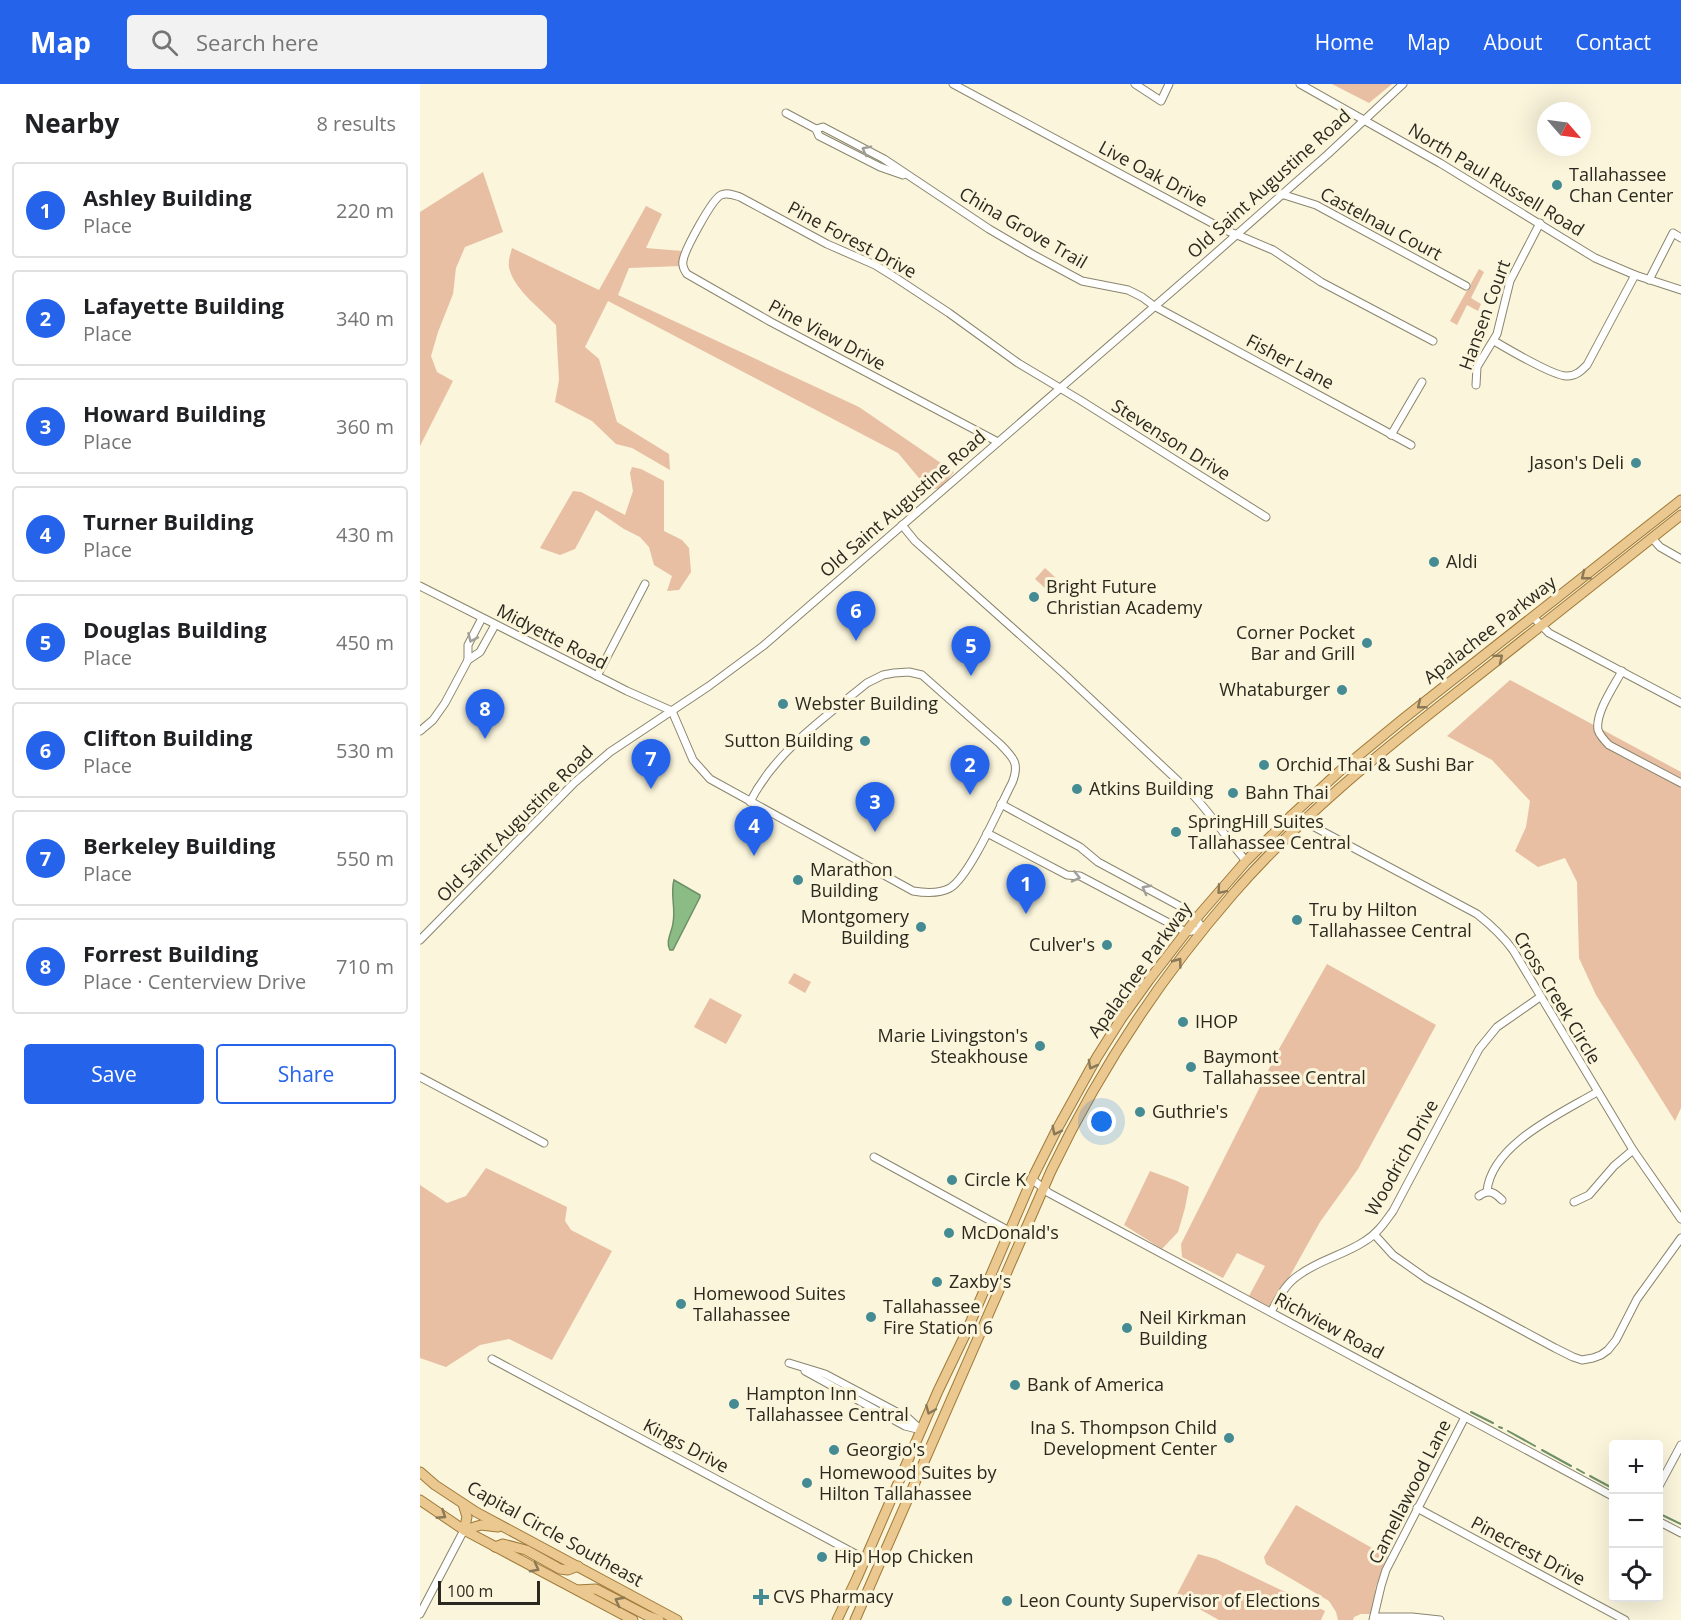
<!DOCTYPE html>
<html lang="en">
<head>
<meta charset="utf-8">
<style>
  :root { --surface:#fff; --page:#f2f2f2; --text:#202124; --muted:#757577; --line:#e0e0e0; --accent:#2563eb }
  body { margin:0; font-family:"Open Sans",sans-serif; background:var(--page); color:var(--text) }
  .controls { position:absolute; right:18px; bottom:18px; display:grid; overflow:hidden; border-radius:6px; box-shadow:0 6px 24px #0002 }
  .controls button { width:54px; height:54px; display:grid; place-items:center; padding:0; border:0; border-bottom:2px solid var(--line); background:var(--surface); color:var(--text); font:30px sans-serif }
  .compass { position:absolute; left:1117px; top:18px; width:54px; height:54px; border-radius:50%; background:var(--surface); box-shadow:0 6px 24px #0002; rotate:118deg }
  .scale { position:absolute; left:18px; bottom:15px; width:102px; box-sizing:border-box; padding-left:6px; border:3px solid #2b291f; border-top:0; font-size:16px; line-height:21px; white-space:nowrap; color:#2b291f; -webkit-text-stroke:4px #faf5db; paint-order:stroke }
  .you { position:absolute; left:682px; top:1038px; width:21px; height:21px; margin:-15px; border:4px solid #fff; border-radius:50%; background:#1a73e8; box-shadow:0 0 0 9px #1a73e833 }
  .badge { display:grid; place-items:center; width:39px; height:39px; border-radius:50%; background:var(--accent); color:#fff; font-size:20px; font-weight:700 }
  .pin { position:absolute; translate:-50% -50px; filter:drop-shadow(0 2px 3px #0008) }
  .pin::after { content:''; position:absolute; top:32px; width:21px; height:18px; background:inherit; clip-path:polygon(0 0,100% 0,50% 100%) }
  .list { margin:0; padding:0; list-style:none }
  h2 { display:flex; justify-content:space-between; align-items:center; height:78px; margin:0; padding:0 24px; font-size:26px }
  h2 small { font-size:20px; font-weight:400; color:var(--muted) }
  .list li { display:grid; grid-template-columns:39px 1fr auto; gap:18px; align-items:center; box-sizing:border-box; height:96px; margin:0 12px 12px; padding:0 12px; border:2px solid var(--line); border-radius:6px }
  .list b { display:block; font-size:22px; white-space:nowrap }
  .list p { margin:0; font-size:20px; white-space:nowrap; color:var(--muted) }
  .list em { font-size:20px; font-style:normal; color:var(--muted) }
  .actions { display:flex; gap:12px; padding:18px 24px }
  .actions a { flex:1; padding:14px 0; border:2px solid var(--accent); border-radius:6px; text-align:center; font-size:21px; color:var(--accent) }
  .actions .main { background:var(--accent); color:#fff }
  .icon { flex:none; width:33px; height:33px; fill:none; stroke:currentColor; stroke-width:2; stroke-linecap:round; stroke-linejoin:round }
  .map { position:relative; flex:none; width:1261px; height:1536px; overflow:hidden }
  header { display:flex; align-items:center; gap:36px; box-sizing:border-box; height:84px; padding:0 30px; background:var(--accent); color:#fff }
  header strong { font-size:28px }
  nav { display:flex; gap:33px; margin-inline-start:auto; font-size:21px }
  .search { width:420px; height:54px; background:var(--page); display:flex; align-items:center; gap:15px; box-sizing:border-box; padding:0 21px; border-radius:6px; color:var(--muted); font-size:22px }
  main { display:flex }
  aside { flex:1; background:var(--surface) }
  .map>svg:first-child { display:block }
</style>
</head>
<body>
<header>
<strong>Map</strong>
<div class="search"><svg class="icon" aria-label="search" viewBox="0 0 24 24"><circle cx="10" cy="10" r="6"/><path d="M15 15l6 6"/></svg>Search here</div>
<nav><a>Home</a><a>Map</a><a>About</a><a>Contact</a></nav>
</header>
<main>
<aside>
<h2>Nearby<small>8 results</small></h2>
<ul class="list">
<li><span class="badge">1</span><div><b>Ashley Building</b><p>Place</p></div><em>220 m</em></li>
<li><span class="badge">2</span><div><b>Lafayette Building</b><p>Place</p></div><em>340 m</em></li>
<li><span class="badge">3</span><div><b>Howard Building</b><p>Place</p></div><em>360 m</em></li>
<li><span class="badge">4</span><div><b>Turner Building</b><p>Place</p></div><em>430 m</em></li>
<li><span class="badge">5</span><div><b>Douglas Building</b><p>Place</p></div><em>450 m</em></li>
<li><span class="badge">6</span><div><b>Clifton Building</b><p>Place</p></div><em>530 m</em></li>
<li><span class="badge">7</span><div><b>Berkeley Building</b><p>Place</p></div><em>550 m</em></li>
<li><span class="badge">8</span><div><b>Forrest Building</b><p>Place · Centerview Drive</p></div><em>710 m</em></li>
</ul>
<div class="actions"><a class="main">Save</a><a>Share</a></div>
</aside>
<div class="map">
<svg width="1261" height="1536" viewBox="0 0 1261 1536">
  <rect width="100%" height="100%" fill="#faf5db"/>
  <g fill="#e8bfa3">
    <polygon points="912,0 972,0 949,19"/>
    <polygon points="63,88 83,148 45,163 36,184 33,210 18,248 11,272 17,288 33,297 0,362 0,128"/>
    <path d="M226 122 242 130 226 164 262 167 260 182 209 184 198 211 439 323 534 388 521 404 509 406 478 369 188 217 165 263 179 275 197 338 249 370 250 386 212 364 196 360 172 337 135 318 139 296 136 241C122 226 96 207 90 187 87 179 90 172 92 164L179 206Z"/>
    <polygon points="1059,185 1064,188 1051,214 1061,220 1058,227 1047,221 1037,241 1030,237"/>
    <polygon points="212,383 221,385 244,397 244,447 262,456 269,464 271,488 259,506 247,507 252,492 234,481 229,463 220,453 204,445 176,426 155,465 140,471 120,464 153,407 161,408 205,431 213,407 210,389"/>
    <polygon points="625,484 636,494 626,505 615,495"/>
    <polygon points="1090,596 1261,688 1261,1024 1255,1037 1176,911 1159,874 1157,798 1145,774 1118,783 1095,767 1106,743 1110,717 1072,676 1027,652"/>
    <polygon points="907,880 1016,941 938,1085 900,1138 852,1224 829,1212 845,1182 817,1169 803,1194 762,1173 761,1160 859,965"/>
    <polygon points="374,889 391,898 385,909 368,899"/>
    <polygon points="290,914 322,931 306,960 274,943"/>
    <polygon points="66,1084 147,1123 145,1137 151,1146 192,1167 132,1276 89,1255 60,1261 26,1283 0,1274 0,1101 27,1119 46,1112"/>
    <polygon points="730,1087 757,1097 769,1103 765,1124 758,1148 742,1165 704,1141"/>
    <polygon points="876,1421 968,1473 956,1502 952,1530 941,1530 934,1533 933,1536 918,1536 916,1528 909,1517 846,1480 844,1473"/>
    <polygon points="778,1470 796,1475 905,1527 901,1536 799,1536 756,1512"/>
  </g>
  <path fill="#8bbc85" stroke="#6e9066" stroke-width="1.5" d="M254 796 280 811V813L253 866H250C245 858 252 848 253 839 256 824 250 810 254 796Z"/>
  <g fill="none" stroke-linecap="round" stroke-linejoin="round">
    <g stroke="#6e9066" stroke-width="2">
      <polyline points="1051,1328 1073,1339"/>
      <polyline points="1079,1343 1082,1344"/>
      <polyline points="1088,1347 1115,1362"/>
      <polyline points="1122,1366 1151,1382"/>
      <polyline points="1157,1385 1164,1389"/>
      <polyline points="1170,1392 1194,1405"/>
      <polyline points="1238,1429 1261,1440"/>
    </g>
    <defs>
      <g id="minor">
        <polyline points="533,0 803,145 853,166 901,198 1013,257"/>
        <polyline points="715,0 741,17 749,0"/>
        <polyline points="880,0 1020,79 1175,174 1215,191 1261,206"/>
        <polyline points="366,29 396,45 399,52 460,83 483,91"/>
        <polyline points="396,45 403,43 464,75 569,145 610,169 662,197 708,206 722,213 734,222 991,361"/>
        <polyline points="861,110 896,121 1046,202"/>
        <polyline points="1229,196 1253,149 1261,154"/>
        <path d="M1074 257C1086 264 1135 293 1147 292 1156 292 1161 287 1167 281L1215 191"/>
        <polyline points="1056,301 1057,283 1077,250 1090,197 1120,139"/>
        <polyline points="971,351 1002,298"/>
        <path d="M578 358 351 238 267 190C264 186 262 182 263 177 264 167 292 115 301 111 307 108 314 111 320 113L407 160 455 181 476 194 529 229 598 279 660 316 846 433"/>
        <path d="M482 441 495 457 643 589 772 710C792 731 807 755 826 777"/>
        <polyline points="1232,454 1240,463 1261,475"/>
        <polyline points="0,502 207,607 252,627"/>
        <polyline points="1113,533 1129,549 1261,619"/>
        <polyline points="48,576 60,568 75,541"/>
        <path d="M1202 587C1194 602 1175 629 1178 646 1180 652 1185 657 1189 661L1261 699"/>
        <polyline points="177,592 225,500"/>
        <path d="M252 627 273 676 290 695 493 807C505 809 519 810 530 804 550 792 580 722 592 699 600 680 594 674 580 660L502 591 489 588 474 589 463 591 447 599C404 634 355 668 330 718"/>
        <polyline points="0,647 13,636 25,619 48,576 48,561 62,534"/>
        <path d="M872 731 1057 830C1071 841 1082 851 1093 866L1213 1066 1261 1135"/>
        <polyline points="567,749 647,791 660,792 766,848 783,845 776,835 765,825 678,778 660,763 581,720"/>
        <polyline points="0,856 154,699 190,668 289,602 343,562 780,183 908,70 983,0"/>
        <polyline points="0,993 124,1059"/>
        <polyline points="454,1073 591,1148"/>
        <polyline points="612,1095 629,1109 1194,1413"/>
        <path d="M1067 1107C1072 1060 1140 1030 1177 1008"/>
        <path d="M1059 1112C1069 1105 1074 1108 1082 1116"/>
        <polyline points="1154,1118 1169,1111 1194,1082 1213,1066"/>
        <polyline points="954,1150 973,1171 1007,1195 1135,1264 1153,1273 1162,1276 1173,1274 1181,1271 1188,1266 1196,1256 1217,1215 1261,1154"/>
        <path d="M851 1228C859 1214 865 1200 879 1191 899 1176 924 1171 945 1157 957 1150 965 1138 973 1127L1059 965 1077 943 1120 913"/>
        <polyline points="72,1275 445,1475"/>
        <polyline points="369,1279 405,1290 488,1334 501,1346"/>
        <polyline points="385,1287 485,1342 497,1345"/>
        <polyline points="1238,1404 1261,1361"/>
        <polyline points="997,1424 1205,1536"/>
        <polyline points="1238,1437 1261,1449"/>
        <polyline points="0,1530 44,1446"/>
        <polyline points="954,1533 992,1533 1020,1536"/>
        <polyline points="953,1536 961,1502 966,1486 1045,1333"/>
      </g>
      <g id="major">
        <polyline points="0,1388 15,1401 56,1428 257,1536"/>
        <polyline points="0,1416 44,1446 213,1536"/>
        <polyline points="43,1420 47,1433 44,1446"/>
        <polyline points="44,1446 61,1441 78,1443"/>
        <polyline points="75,1463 83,1460 106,1466 140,1485 148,1486 158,1482"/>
        <polyline points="157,1506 176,1505 228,1532 239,1536"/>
        <polyline points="417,1536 437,1494 518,1307 545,1251 612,1095 636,1047 677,973 701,935 729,896 780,830 826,777 872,731 921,686 983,635 1261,416"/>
        <path d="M435 1536 631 1087C679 987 740 894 813 810 879 734 957 671 1036 609 1111 550 1186 490 1261 431"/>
      </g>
    </defs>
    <use href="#minor" stroke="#89856d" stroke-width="9"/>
    <use href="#major" stroke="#9f7938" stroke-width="11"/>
    <use href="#minor" stroke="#fff" stroke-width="7"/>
    <use href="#major" stroke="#ebc88f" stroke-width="9"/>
  </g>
  <defs><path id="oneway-chevron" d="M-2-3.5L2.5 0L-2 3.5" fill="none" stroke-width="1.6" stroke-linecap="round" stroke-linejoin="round" transform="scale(1.5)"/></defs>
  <g stroke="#a09f9a">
    <use href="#oneway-chevron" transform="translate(446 66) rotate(-152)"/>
    <use href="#oneway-chevron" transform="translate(52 554) rotate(114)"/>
    <use href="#oneway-chevron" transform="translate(656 793) rotate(13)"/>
    <use href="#oneway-chevron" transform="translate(726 805) rotate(-152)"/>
  </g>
  <g stroke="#8b7857">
    <use href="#oneway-chevron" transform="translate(1165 492) rotate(142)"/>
    <use href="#oneway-chevron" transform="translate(1079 574) rotate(-39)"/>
    <use href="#oneway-chevron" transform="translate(1001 621) rotate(142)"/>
    <use href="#oneway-chevron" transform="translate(801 806) rotate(131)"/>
    <use href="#oneway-chevron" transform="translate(758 878) rotate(-53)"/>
    <use href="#oneway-chevron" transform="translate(672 981) rotate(119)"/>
    <use href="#oneway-chevron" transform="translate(636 1047) rotate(117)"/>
    <use href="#oneway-chevron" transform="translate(510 1326) rotate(113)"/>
    <use href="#oneway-chevron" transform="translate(22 1431) rotate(33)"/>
    <use href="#oneway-chevron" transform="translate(115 1484) rotate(28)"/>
    <use href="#oneway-chevron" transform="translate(199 1517) rotate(-152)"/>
  </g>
  <g fill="#458b94" stroke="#faf5db" stroke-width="2">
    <circle cx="1137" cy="101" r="6"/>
    <circle cx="1216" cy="379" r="6"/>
    <circle cx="1014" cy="478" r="6"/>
    <circle cx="614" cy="513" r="6"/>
    <circle cx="947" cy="559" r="6"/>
    <circle cx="922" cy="606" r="6"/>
    <circle cx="363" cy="620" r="6"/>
    <circle cx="445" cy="657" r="6"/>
    <circle cx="844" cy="681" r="6"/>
    <circle cx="657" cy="705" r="6"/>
    <circle cx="813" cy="709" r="6"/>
    <circle cx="756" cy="748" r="6"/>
    <circle cx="378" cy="796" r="6"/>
    <circle cx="877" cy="836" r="6"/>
    <circle cx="501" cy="843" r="6"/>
    <circle cx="687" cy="861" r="6"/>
    <circle cx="763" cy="938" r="6"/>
    <circle cx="620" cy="962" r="6"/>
    <circle cx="771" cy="983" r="6"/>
    <circle cx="720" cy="1028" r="6"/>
    <circle cx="532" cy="1096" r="6"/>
    <circle cx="529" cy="1149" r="6"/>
    <circle cx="517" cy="1198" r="6"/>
    <circle cx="261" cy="1220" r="6"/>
    <circle cx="451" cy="1233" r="6"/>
    <circle cx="707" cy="1244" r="6"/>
    <circle cx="595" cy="1301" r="6"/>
    <circle cx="314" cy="1320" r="6"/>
    <circle cx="809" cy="1354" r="6"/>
    <circle cx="414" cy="1366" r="6"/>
    <circle cx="387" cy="1399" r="6"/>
    <circle cx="402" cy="1473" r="6"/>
    <path d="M338 1504h6v6h6v6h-6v6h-6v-6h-6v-6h6z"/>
    <circle cx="587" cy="1517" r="6"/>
  </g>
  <g text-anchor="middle" stroke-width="6" stroke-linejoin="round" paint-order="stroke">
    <g font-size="18" fill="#2b291f" stroke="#faf5db">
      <text transform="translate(733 90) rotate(28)" y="6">Live Oak Drive</text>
      <text transform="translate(1076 96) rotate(31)" y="6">North Paul Russell Road</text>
      <text transform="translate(849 100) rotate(-42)" y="6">Old Saint Augustine Road</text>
      <text transform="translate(961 140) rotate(28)" y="6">Castelnau Court</text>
      <text transform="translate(603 144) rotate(30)" y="6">China Grove Trail</text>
      <text transform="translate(432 156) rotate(28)" y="6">Pine Forest Drive</text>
      <text transform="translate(1065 231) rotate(-70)" y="6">Hansen Court</text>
      <text transform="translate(407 251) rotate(28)" y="6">Pine View Drive</text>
      <text transform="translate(870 278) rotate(28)" y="6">Fisher Lane</text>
      <text transform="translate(751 356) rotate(32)" y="6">Stevenson Drive</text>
      <text transform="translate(483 420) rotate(-41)" y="6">Old Saint Augustine Road</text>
      <text transform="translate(1070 546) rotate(-38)" y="6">Apalachee Parkway</text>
      <text transform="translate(132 553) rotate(27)" y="6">Midyette Road</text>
      <text transform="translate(95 740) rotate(-45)" y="6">Old Saint Augustine Road</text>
      <text transform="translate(720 886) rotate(-54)" y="6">Apalachee Parkway</text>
      <text transform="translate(1137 914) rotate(59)" y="6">Cross Creek Circle</text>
      <text transform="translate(982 1074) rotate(-61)" y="6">Woodrich Drive</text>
      <text transform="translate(909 1242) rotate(28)" y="6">Richview Road</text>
      <text transform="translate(266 1362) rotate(28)" y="6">Kings Drive</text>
      <text transform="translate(990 1408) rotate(-63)" y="6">Camellawood Lane</text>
      <text transform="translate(135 1450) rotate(29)" y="6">Capital Circle Southeast</text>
      <text transform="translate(1108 1467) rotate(28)" y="6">Pinecrest Drive</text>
    </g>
    <g font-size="18" fill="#2b291f" stroke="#faf5db" text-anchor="start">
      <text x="1149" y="97">Tallahassee<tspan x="1149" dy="21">Chan Center</tspan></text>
      <text x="1204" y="385" text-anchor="end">Jason's Deli</text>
      <text x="1026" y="484">Aldi</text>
      <text x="626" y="509">Bright Future<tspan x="626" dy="21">Christian Academy</tspan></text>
      <text x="935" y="555" text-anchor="end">Corner Pocket<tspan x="935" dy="21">Bar and Grill</tspan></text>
      <text x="910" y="612" text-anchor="end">Whataburger</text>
      <text x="375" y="626">Webster Building</text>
      <text x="433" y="663" text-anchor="end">Sutton Building</text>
      <text x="856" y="687">Orchid Thai &amp; Sushi Bar</text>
      <text x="669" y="711">Atkins Building</text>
      <text x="825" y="715">Bahn Thai</text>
      <text x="768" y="744">SpringHill Suites<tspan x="768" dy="21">Tallahassee Central</tspan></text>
      <text x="390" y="792">Marathon<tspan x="390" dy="21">Building</tspan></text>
      <text x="889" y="832">Tru by Hilton<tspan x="889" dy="21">Tallahassee Central</tspan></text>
      <text x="489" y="839" text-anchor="end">Montgomery<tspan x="489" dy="21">Building</tspan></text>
      <text x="675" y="867" text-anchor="end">Culver's</text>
      <text x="775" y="944">IHOP</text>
      <text x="608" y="958" text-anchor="end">Marie Livingston's<tspan x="608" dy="21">Steakhouse</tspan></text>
      <text x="783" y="979">Baymont<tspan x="783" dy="21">Tallahassee Central</tspan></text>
      <text x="732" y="1034">Guthrie's</text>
      <text x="544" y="1102">Circle K</text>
      <text x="541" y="1155">McDonald's</text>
      <text x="529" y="1204">Zaxby's</text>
      <text x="273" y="1216">Homewood Suites<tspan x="273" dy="21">Tallahassee</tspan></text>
      <text x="463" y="1229">Tallahassee<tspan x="463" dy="21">Fire Station 6</tspan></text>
      <text x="719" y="1240">Neil Kirkman<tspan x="719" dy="21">Building</tspan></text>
      <text x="607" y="1307">Bank of America</text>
      <text x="326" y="1316">Hampton Inn<tspan x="326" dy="21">Tallahassee Central</tspan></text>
      <text x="797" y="1350" text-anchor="end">Ina S. Thompson Child<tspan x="797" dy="21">Development Center</tspan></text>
      <text x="426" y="1372">Georgio's</text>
      <text x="399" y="1395">Homewood Suites by<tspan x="399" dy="21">Hilton Tallahassee</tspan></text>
      <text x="414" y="1479">Hip Hop Chicken</text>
      <text x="353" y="1519">CVS Pharmacy</text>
      <text x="599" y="1523">Leon County Supervisor of Elections</text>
    </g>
  </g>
</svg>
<div class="controls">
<button>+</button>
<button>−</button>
<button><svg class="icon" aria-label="locate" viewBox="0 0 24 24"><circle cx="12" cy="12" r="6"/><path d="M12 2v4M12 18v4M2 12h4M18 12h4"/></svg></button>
</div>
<svg class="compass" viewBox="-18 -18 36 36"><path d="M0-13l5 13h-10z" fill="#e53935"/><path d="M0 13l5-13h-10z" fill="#757577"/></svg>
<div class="scale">100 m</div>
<div class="you"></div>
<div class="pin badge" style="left:606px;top:830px">1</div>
<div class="pin badge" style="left:550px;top:711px">2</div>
<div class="pin badge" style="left:455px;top:748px">3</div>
<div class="pin badge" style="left:334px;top:772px">4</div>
<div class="pin badge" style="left:551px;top:592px">5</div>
<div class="pin badge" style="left:436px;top:557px">6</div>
<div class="pin badge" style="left:231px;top:705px">7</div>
<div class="pin badge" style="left:65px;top:655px">8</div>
</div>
</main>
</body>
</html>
